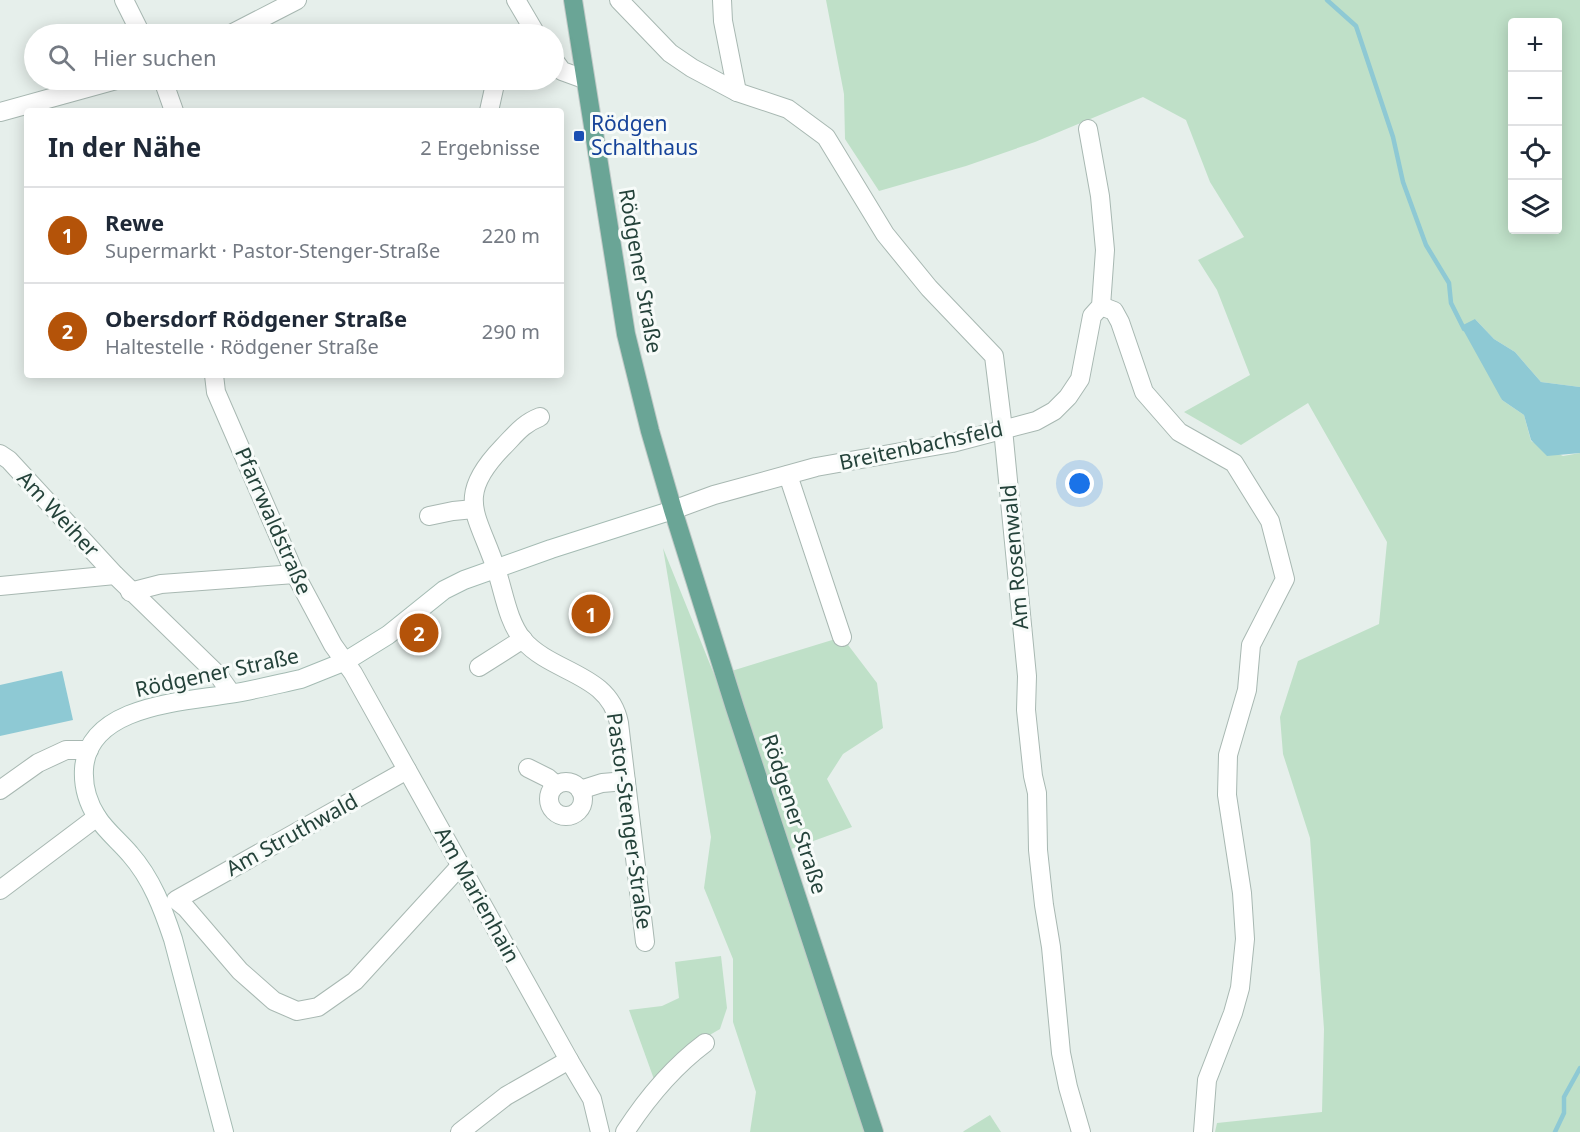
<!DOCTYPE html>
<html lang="de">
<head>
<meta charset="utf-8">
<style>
  :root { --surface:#fff; --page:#f6f6f7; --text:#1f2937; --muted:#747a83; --line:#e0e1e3; --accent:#b45309 }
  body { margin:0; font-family:"Noto Sans",sans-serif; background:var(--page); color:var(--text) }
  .controls { position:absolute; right:18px; top:18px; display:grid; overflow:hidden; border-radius:6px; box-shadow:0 3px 15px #0003 }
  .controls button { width:54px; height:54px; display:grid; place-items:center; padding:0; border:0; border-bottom:2px solid var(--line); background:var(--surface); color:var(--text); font:30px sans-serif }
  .you { position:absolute; left:1080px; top:484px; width:21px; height:21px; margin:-15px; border:4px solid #fff; border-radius:50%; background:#1a73e8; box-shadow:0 0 0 9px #1a73e833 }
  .badge { display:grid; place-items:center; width:39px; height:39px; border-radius:50%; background:var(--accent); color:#fff; font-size:20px; font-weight:700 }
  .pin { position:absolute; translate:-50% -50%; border:3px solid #fff; box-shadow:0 2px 6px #0006 }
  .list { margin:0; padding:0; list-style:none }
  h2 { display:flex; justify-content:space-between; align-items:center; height:78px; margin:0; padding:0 24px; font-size:26px }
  h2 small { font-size:20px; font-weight:400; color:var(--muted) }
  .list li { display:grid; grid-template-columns:39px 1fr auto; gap:18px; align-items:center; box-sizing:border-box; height:96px; padding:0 24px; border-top:2px solid var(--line) }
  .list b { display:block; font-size:22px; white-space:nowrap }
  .list p { margin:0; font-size:20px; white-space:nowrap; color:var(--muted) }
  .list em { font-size:20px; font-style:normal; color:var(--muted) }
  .icon { flex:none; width:33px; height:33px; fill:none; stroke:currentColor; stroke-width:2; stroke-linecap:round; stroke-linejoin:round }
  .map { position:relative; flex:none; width:1580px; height:1132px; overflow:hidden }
  .search { position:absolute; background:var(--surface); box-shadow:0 3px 15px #0003; left:24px; top:24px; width:540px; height:66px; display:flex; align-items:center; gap:15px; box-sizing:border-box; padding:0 21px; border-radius:33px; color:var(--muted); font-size:22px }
  .panel { position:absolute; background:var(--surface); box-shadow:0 3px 15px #0003; left:24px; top:108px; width:540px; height:270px; border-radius:6px }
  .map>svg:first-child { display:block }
</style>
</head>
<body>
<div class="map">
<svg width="1580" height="1132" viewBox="0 0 1580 1132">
  <rect width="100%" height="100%" fill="#e6efeb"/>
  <g fill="#bfe0c8" fill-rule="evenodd">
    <path d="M826 0H1580V387L1541 382 1515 352 1494 339 1475 319 1502 400 1524 415 1531 441 1563 456 1580 453V1132H1215L1217 1123 1322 1112 1324 1029 1310 838 1283 754 1280 717 1298 661 1379 624 1387 542 1308 403 1241 445 1184 412 1250 375 1217 290 1198 260 1244 237 1210 182 1186 120 1143 97 1035 142 966 166 879 191 845 139 844 94ZM1512 22H1558V230H1512Z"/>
    <polygon points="663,548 716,679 779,862 865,1132 750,1132 756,1092 733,1022 733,959 704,888 711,837"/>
    <polygon points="842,637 877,683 883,728 843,754 827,779 852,827 783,852 725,673"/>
    <polygon points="721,956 727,1008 720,1029 696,1043 655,1082 629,1010 662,1006 679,998 675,962"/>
    <polygon points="990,1115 1001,1132 963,1132 964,1131"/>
  </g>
  <g fill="#8ec9d4">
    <polygon points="1475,319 1494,339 1515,352 1541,382 1580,387 1580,453 1547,456 1531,440 1524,415 1502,400 1461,326"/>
    <polygon points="62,671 73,720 0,736 0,685"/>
  </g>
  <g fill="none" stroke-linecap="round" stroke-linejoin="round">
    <g stroke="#8ec9d4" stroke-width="4.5">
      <polyline points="1327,0 1356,26 1393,137 1403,182 1426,245 1449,283 1451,303 1464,329"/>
      <polyline points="1555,1132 1564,1113 1564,1097 1580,1068"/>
    </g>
    <defs>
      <g id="minor">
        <polyline points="124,0 141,34"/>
        <polyline points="516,0 536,34"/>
        <polyline points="619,0 670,53 692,68 737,92 788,109 826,137 885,234 929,288 994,356 1003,429 1027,676 1026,710 1033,776 1037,793 1038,850 1044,905 1051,947 1061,1053 1068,1087 1081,1132"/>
        <polyline points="722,0 723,21 737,92"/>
        <polyline points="231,34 297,0"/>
        <polyline points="554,60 562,71 584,79"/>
        <polyline points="163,80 174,111"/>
        <polyline points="489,111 495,84 500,80"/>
        <polyline points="0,112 116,80"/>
        <polyline points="1101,306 1114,311 1120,322 1144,392 1179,432 1234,463 1270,521 1285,579 1251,645 1247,690 1228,755 1227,795 1242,893 1245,939 1240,988 1233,1013 1207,1080 1203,1132"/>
        <polyline points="214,375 216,392 295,574 333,645 353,673 569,1060 592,1099 600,1132"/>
        <path d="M540 417C522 424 515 435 502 448 453 499 479 515 497 572 504 593 508 622 523 640 553 674 609 673 619 723L645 942"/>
        <polyline points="0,454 9,460 115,575"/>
        <polyline points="788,475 842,637"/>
        <polyline points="673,510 714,495 816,467 952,443 1036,421 1054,411 1068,397 1080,379 1092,316 1101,306 1105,250 1100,196 1088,129"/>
        <polyline points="429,516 453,511 474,509"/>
        <polyline points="0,586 115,575 219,676 231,693"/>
        <polyline points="130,592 161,584 295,574"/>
        <polyline points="479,667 523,639"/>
        <polyline points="528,768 548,778 556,785"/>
        <polyline points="407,770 176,900 186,908 240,971 274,1001 297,1011 318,1007 355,981 461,865"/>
        <circle cx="566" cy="799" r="17"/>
        <polyline points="0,790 38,763 66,750 89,750"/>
        <polyline points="580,790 602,783 626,781"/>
        <polyline points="0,890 97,817"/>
        <polyline points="460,1132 506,1096 569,1060"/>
        <path d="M625 1132C647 1098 673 1067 705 1043"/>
      </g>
      <path id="secondary" d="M224 1132 173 939C163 909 152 879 130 854 120 842 106 831 97 817 88 803 83 786 84 769 88 705 183 702 230 694 254 690 278 684 301 679L346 661 388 635 444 590 464 580 551 549 673 510"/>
      <polyline id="primary" points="573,0 626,334 650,431 673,510 735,708 874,1132"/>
    </defs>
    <use href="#minor" stroke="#a8b8b2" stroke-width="20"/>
    <use href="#secondary" stroke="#a4bbb3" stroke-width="20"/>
    <use href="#primary" stroke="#c2cac8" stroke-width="20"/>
    <use href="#minor" stroke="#fff" stroke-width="18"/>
    <use href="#secondary" stroke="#fff" stroke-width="18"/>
    <use href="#primary" stroke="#6aa596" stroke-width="18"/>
  </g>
  <rect fill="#1a4fb4" stroke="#f7fbf9" stroke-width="2" x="573" y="130" width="12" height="12" rx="3"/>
  <g text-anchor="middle" stroke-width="6" stroke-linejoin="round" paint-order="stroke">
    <g font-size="21" fill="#164399" stroke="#f7fbf9" text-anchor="start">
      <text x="591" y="131">Rödgen<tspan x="591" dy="24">Schalthaus</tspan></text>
    </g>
    <g font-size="21" fill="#24423a" stroke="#f7fbf9">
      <text transform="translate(640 271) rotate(80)" y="7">Rödgener Straße</text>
      <text transform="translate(921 446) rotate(-12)" y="7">Breitenbachsfeld</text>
      <text transform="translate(58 514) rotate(47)" y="7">Am Weiher</text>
      <text transform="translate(273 521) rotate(66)" y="7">Pfarrwaldstraße</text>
      <text transform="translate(1015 557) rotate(-95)" y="7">Am Rosenwald</text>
      <text transform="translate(217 673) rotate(-12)" y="7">Rödgener Straße</text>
      <text transform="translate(794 814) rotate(72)" y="7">Rödgener Straße</text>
      <text transform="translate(629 821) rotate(82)" y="7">Pastor-Stenger-Straße</text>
      <text transform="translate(292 835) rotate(-29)" y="7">Am Struthwald</text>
      <text transform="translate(477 895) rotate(61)" y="7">Am Marienhain</text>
    </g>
  </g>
</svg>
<div class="controls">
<button>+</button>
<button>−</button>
<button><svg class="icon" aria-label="locate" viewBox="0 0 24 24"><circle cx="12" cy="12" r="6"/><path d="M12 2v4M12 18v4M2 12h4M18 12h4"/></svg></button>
<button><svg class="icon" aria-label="layers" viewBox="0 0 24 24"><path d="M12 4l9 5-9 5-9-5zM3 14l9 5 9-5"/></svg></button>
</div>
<div class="you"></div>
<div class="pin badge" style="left:591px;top:614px">1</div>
<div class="pin badge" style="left:419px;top:633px">2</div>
<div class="search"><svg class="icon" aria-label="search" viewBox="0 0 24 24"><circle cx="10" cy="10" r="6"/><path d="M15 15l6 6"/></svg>Hier suchen</div>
<section class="panel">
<h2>In der Nähe<small>2 Ergebnisse</small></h2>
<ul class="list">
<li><span class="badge">1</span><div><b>Rewe</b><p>Supermarkt · Pastor-Stenger-Straße</p></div><em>220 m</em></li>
<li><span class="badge">2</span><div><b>Obersdorf Rödgener Straße</b><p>Haltestelle · Rödgener Straße</p></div><em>290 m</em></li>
</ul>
</section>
</div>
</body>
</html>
